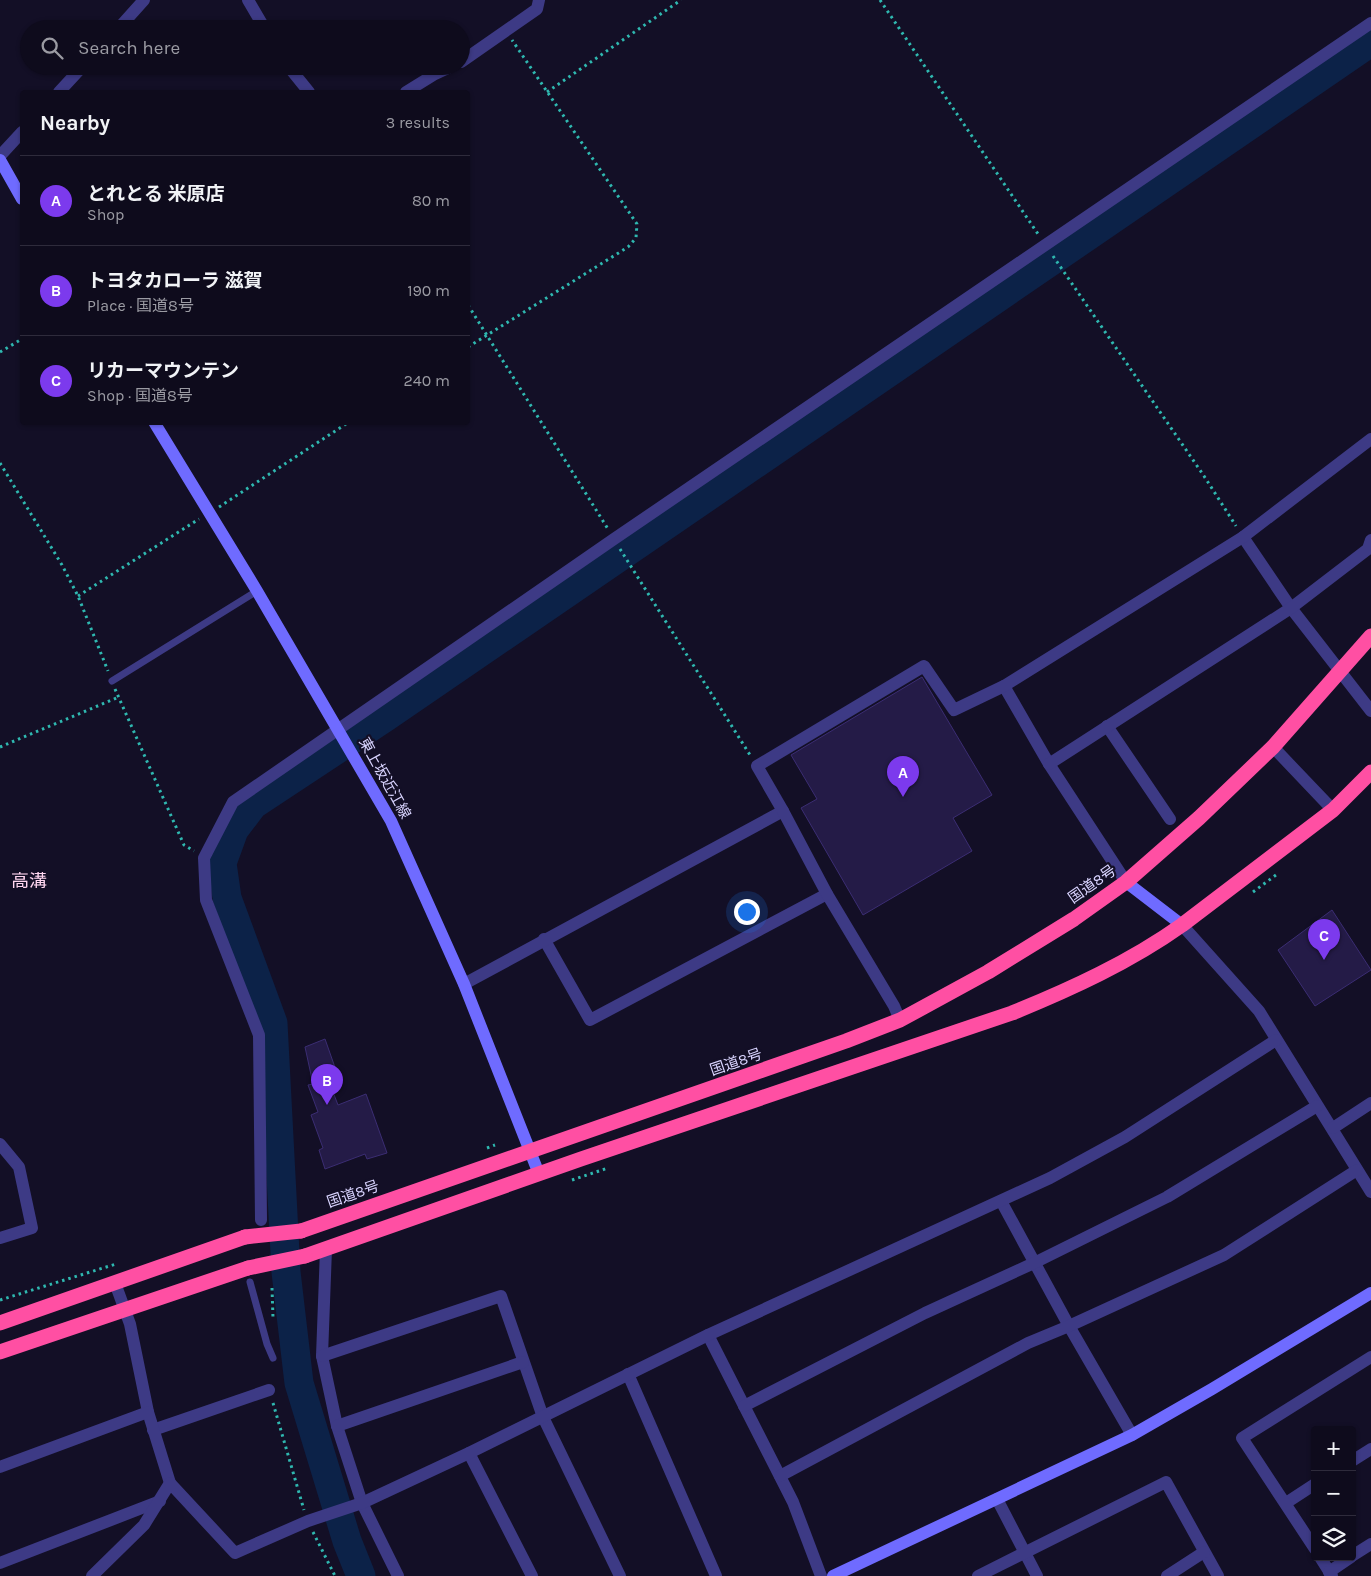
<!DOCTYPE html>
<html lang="en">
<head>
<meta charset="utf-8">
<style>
  :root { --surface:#0e0b1c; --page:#171425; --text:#f1f3f6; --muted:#9b9ba3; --line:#2e2b3b; --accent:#7c3aed }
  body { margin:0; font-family:Karla,"Noto Sans JP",sans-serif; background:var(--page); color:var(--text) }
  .controls { position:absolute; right:15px; bottom:15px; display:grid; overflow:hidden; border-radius:5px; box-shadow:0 1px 4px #0004 }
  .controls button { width:45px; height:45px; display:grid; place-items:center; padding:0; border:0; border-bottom:1px solid var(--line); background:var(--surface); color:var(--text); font:25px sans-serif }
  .you { position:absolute; left:746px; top:911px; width:18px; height:18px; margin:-12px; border:4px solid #fff; border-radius:50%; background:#1a73e8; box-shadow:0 0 0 8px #1a73e833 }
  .badge { display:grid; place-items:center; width:32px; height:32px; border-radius:50%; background:var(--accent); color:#fff; font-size:16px; font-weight:700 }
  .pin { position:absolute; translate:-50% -41px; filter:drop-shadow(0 1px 2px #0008) }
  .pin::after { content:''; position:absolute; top:26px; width:18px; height:15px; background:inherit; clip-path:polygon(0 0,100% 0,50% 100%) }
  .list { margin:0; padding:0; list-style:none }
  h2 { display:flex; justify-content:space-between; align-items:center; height:65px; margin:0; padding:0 20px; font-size:21px }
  h2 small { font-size:16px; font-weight:400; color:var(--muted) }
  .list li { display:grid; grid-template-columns:32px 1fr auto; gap:15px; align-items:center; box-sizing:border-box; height:90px; padding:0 20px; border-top:1px solid var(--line) }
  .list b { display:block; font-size:19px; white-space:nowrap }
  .list p { margin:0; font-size:16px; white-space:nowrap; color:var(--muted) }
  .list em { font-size:16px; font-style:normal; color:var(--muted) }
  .icon { flex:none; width:28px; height:28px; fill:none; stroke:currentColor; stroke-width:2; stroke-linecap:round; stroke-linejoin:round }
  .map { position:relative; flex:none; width:1371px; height:1576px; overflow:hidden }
  .search { position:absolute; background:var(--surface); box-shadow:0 1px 4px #0004; left:20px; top:20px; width:450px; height:55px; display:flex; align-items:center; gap:12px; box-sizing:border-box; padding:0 18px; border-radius:28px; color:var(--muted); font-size:19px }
  .panel { position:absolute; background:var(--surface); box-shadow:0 1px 4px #0004; left:20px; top:90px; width:450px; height:335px; border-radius:5px }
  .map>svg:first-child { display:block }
</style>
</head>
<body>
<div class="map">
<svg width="1371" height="1576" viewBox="0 0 1371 1576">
  <rect width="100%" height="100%" fill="#130f26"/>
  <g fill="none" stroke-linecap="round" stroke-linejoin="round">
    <polyline stroke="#0c2248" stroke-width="29" points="361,1576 347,1541 299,1383 286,1272 273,1023 227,898 222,863 234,830 253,805 386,717 1371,42"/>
  </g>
  <g fill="#241b47" stroke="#3b2d73">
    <polygon points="922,677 992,795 953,818 972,851 863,915 801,808 817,799 791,755"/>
    <polygon points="1332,910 1371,970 1315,1006 1278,950"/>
    <polygon points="325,1039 338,1076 328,1079 338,1105 366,1094 387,1153 367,1159 365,1154 325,1169 319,1150 323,1148 311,1115 318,1112 308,1085 313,1084 305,1047"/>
  </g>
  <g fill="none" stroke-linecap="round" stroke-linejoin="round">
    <g stroke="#2fb8b0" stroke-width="3" stroke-dasharray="2.5 4" stroke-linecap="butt">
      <polyline points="880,0 1038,234"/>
      <polyline points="547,92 681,0"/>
      <polyline points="1053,256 1204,476 1236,526"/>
      <polyline points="468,305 608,529"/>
      <polyline points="468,347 628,247 636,238 637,224 512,40"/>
      <polyline points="0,352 22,339"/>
      <polyline points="0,463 62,565 78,596 108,671"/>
      <polyline points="219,507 349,422"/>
      <polyline points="620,549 750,755"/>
      <polyline points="78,596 199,519"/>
      <polyline points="115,689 184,845 194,851"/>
      <polyline points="0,747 119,697"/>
      <polyline points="1253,892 1276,875"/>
      <polyline points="487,1148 495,1145"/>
      <polyline points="572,1180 608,1168"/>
      <polyline points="272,1288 273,1318"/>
      <polyline points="0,1300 116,1264"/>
      <polyline points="273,1403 304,1510"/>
      <polyline points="313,1532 335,1576"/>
    </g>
    <g stroke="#3d3a85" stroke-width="7">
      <polyline points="112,681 257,591"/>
      <polyline points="250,1282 267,1344 273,1358"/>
    </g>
    <g stroke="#3d3a85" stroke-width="12">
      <polyline points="248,0 265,29"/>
      <polyline points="118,29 144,0"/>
      <polyline points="461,62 537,9 539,0"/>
      <polyline points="288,66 309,92"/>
      <polyline points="59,92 83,66"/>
      <polyline points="406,92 435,74 452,66"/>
      <polyline points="0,156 22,132"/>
      <polyline points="1243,537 1291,608 1371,711"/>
      <polyline points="1004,686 1049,764 1126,882"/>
      <polyline points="1107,726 1170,819"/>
      <polyline points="1273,747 1333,810"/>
      <polyline points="1049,764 1291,608 1368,549 1371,540"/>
      <polyline points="1182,925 1259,1011 1371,1192"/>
      <polyline points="544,939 590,1020 827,894"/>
      <polyline points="464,984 783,811"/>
      <polyline points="900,1020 894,1006 827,894 783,811 757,766 924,666 954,710 1004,686 1243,537 1371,439"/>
      <polyline points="1333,1128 1371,1103"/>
      <polyline points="0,1144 19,1167 32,1228 0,1238"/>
      <polyline points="1001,1201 1069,1326 1132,1435"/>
      <polyline points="261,1220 259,1035 206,900 204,858 233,802 614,539 1371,23"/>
      <polyline points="326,1249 322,1356 337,1426 362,1503 398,1576"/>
      <polyline points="115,1283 130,1324 148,1412"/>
      <polyline points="708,1335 793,1502 821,1576"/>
      <polyline points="322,1356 501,1296 543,1417 620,1576"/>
      <polyline points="628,1374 716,1576"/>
      <polyline points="744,1406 925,1313 1034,1263 1167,1197 1317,1106"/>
      <polyline points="337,1426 523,1362"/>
      <polyline points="153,1430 269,1390"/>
      <polyline points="469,1453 532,1576"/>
      <polyline points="1352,1461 1371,1449"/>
      <polyline points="0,1467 148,1412 170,1483"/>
      <polyline points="780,1476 1028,1343 1069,1326 1224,1255 1357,1170"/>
      <polyline points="997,1499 1037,1576"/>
      <polyline points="1286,1503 1315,1484"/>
      <polyline points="1315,1549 1242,1438 1371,1357"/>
      <polyline points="1352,1556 1371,1544"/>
      <polyline points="1320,1557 1332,1576"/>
      <polyline points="0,1563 160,1501"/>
      <polyline points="1329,1572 1351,1557"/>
      <polyline points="92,1576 144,1525 170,1483 235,1553 308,1521 362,1503 469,1453 708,1335 1050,1178 1125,1137 1276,1040"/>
      <polyline points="978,1576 1166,1482 1218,1576"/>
      <polyline points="1167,1576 1204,1552"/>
    </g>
    <g stroke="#6f6bff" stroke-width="12">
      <polyline points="0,160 22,199"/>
      <polyline points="154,422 257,591 391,821 464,984 539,1174"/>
      <polyline points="1126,882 1182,925"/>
      <polyline points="833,1576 1132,1435 1212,1389 1371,1293"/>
    </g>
    <g stroke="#ff4fa3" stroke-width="15">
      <polyline points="301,1231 846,1041 900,1020 988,972 1074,919 1126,882 1199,818 1273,747 1371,636"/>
      <path d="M305 1256 581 1159 1012 1013C1071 989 1130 962 1182 925L1333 810 1371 772"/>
      <polyline points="0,1323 245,1237"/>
      <polyline points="0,1352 248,1268"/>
    </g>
    <g stroke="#ff4fa3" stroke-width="15">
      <polyline points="245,1237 301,1231"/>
      <polyline points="248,1268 305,1256"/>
    </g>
  </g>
  <g text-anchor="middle" stroke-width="4.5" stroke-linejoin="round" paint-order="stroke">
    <g font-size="15" fill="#d9d4ff" stroke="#130f26">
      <text transform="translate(385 778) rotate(61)" y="5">東上坂近江線</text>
      <text transform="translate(1092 884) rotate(-35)" y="5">国道8号</text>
      <text transform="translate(736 1062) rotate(-19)" y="5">国道8号</text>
      <text transform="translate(353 1194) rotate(-19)" y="5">国道8号</text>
    </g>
    <g font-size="18" fill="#ffd6f0" stroke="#130f26">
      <text x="29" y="887">高溝</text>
    </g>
  </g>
</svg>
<div class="controls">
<button>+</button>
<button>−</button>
<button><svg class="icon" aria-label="layers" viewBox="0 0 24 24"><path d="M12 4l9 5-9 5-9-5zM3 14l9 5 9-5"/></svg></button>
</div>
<div class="you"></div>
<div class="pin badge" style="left:903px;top:797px">A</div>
<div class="pin badge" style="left:327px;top:1105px">B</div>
<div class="pin badge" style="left:1324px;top:960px">C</div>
<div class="search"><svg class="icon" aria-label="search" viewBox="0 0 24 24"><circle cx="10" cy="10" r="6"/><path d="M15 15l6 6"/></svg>Search here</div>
<section class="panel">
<h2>Nearby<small>3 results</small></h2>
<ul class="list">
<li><span class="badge">A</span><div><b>とれとる 米原店</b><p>Shop</p></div><em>80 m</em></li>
<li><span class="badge">B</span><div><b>トヨタカローラ 滋賀</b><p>Place · 国道8号</p></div><em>190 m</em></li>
<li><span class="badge">C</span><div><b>リカーマウンテン</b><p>Shop · 国道8号</p></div><em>240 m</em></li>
</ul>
</section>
</div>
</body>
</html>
